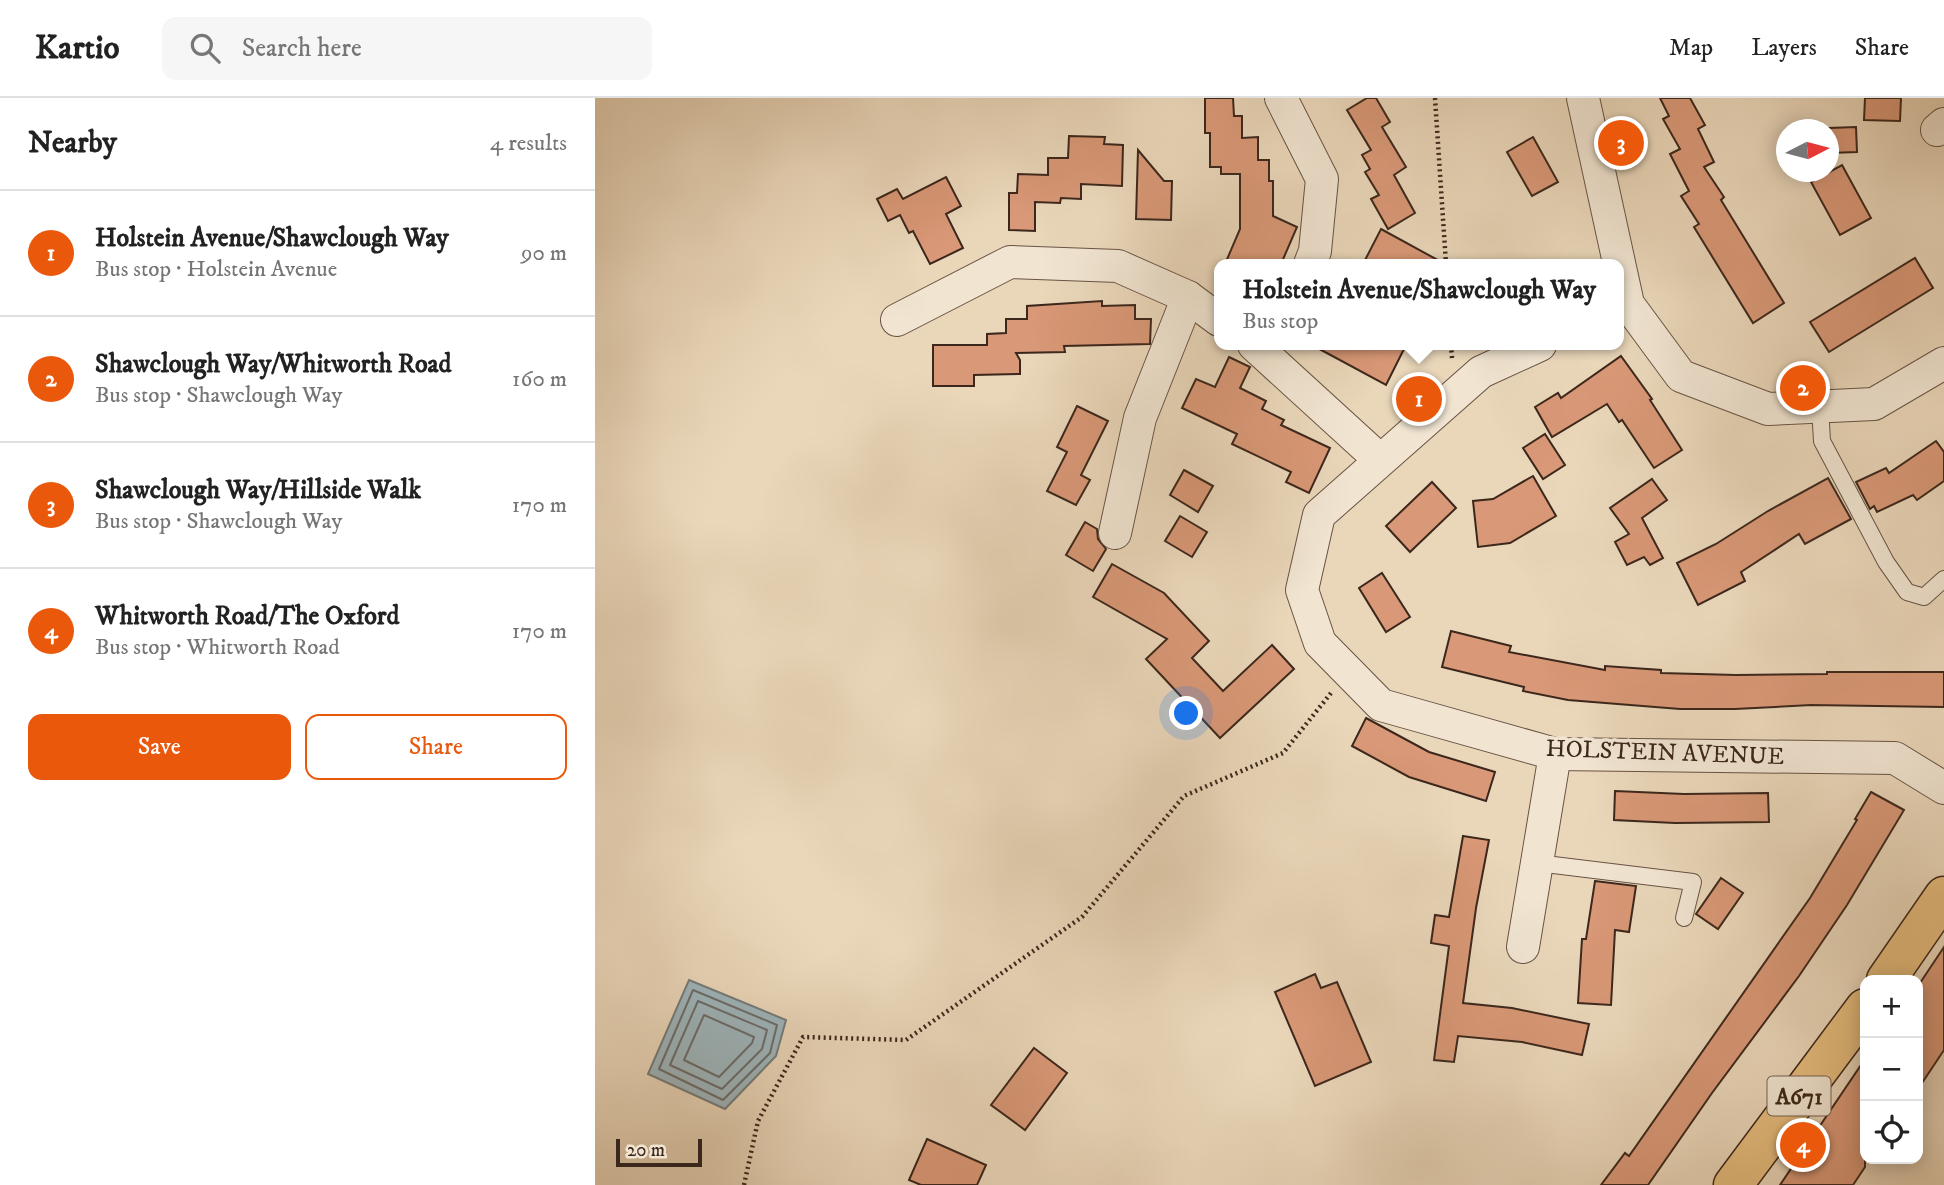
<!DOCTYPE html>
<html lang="en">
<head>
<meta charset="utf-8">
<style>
  :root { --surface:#fff; --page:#f6f6f6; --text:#222; --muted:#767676; --line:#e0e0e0; --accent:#ea580c }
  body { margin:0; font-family:"IM FELL DW Pica",serif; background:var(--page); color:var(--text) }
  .controls { position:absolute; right:21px; bottom:21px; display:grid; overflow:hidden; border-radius:14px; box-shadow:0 4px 18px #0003 }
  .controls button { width:63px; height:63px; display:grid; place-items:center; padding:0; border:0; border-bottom:2px solid var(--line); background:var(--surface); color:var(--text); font:35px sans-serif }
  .compass { position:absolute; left:1181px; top:21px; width:63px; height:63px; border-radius:50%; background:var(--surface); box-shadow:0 4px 18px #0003; rotate:84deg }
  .scale { position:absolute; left:21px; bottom:18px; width:86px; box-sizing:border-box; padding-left:7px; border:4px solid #3c271c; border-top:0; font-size:19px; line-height:24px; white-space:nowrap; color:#3c271c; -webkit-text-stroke:5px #f1e5d2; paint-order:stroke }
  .you { position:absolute; left:592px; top:616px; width:24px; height:24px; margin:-18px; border:5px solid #fff; border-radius:50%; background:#1a73e8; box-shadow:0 0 0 10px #1a73e833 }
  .badge { display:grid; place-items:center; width:46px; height:46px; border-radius:50%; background:var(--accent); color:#fff; font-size:23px; font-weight:700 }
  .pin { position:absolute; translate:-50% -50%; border:4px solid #fff; box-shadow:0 2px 7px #0006 }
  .popup { position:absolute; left:619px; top:161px; width:410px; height:91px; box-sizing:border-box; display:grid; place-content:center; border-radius:14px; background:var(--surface); filter:drop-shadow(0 2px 5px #0005); font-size:23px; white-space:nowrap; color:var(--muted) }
  .popup b { font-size:26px; color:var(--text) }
  .popup::after { content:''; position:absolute; left:50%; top:100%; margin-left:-14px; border:14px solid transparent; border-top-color:var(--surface) }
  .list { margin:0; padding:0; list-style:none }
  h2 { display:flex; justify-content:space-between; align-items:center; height:91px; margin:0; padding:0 28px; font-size:30px }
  h2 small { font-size:23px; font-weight:400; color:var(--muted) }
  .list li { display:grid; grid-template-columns:46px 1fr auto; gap:21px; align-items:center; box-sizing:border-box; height:126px; padding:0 28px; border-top:2px solid var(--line) }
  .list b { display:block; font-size:26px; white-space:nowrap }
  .list p { margin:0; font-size:23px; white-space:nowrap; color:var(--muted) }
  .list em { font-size:23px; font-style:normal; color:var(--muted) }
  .actions { display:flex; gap:14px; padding:21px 28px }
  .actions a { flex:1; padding:16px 0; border:2px solid var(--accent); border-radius:14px; text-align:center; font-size:24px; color:var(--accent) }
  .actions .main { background:var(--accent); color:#fff }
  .icon { flex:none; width:38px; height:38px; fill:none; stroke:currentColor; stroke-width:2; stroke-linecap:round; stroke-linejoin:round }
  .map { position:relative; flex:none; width:1349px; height:1087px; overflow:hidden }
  header { display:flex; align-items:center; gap:42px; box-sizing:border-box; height:98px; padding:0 35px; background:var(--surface); border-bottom:2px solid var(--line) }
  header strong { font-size:33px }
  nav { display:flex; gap:38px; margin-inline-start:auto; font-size:24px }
  .search { width:490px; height:63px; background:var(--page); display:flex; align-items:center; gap:18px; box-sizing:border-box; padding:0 24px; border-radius:14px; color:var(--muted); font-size:26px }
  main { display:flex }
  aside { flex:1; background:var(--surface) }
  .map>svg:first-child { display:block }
</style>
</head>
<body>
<header>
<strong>Kartio</strong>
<div class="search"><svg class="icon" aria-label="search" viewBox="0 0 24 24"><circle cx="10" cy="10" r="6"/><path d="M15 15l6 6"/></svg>Search here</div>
<nav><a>Map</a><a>Layers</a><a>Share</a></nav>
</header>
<main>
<aside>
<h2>Nearby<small>4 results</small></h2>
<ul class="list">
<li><span class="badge">1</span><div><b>Holstein Avenue/Shawclough Way</b><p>Bus stop · Holstein Avenue</p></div><em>90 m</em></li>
<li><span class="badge">2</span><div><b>Shawclough Way/Whitworth Road</b><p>Bus stop · Shawclough Way</p></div><em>160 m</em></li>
<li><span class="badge">3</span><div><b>Shawclough Way/Hillside Walk</b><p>Bus stop · Shawclough Way</p></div><em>170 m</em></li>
<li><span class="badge">4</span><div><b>Whitworth Road/The Oxford</b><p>Bus stop · Whitworth Road</p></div><em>170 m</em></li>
</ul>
<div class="actions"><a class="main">Save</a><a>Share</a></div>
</aside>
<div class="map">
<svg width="1349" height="1087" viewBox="0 0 1349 1087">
  <rect width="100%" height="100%" fill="#ead7ba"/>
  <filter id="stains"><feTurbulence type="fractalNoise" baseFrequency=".00286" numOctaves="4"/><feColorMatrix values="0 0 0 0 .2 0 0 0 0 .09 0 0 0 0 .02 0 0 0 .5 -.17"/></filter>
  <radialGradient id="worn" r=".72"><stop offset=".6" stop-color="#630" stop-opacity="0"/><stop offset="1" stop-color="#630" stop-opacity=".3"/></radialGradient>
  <polygon fill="#9eb6bc" stroke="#777d7c" stroke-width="2" points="94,882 191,922 181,958 130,1011 53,976"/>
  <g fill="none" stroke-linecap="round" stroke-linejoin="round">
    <g stroke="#6d6e6c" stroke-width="2">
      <polygon points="98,892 182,927 175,955 128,1002 64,971"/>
      <polygon points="103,903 172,932 167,951 127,991 75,967"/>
      <polygon points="109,917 159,939 157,945 124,979 89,962"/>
    </g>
  </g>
  <g fill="#d99877" stroke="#3c271c" stroke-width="2">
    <polygon points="610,0 638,0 639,18 647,18 647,40 663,39 663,62 674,62 674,83 678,83 678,118 702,129 686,166 630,166 645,131 645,76 626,76 626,69 615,69 615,35 610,35"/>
    <polygon points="772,0 781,0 795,24 787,29 811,69 799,77 820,115 793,131 776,101 784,97 770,74 775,71 767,57 776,52 752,12"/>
    <polygon points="1065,0 1095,0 1110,27 1103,31 1119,64 1109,69 1129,99 1126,102 1189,205 1158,225 1099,129 1104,126 1086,98 1094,93 1075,56 1085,51 1068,21 1074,18"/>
    <polygon points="1270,0 1306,0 1305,23 1269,22"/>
    <polygon points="1261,29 1262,54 1234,55 1234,30"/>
    <polygon points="474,38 510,39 509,46 528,47 527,88 486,86 486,101 466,100 465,105 440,104 440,133 414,132 414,95 422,95 423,76 453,77 453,60 473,60"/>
    <polygon points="938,39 963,84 937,98 912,54"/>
    <polygon points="543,52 569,83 577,83 576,122 541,121"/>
    <polygon points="1247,67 1276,120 1245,137 1216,84"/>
    <polygon points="351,79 366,108 351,116 368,150 335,166 318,133 314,135 305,117 293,123 282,101 302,91 308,101"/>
    <polygon points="786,131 850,166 768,166"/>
    <polygon points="1320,160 1338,190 1234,254 1215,224"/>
    <polygon points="507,203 507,208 540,207 540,221 556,221 555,246 469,248 470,254 421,255 425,262 425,276 379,277 379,288 338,288 338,247 392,247 392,236 411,235 411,221 432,221 432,208"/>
    <polygon points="717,247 811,247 791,287"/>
    <polygon points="1026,258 1057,301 1055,302 1087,352 1059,370 1027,322 1024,324 1012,306 957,339 940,309 963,295 966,300"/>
    <polygon points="634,259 655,269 645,290 671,303 667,311 689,322 686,327 735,350 714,395 691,384 696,374 637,346 642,336 587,310 601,281 620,289"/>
    <polygon points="482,308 513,323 486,377 495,382 481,407 452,393 472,354 462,349"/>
    <polygon points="950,336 970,367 948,381 928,350"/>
    <polygon points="1341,343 1349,354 1349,383 1322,402 1318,397 1282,414 1279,408 1275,411 1261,384 1291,370 1294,375"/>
    <polygon points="589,372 618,388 603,414 575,397"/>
    <polygon points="938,378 961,418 915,445 883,449 878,403 898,401"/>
    <polygon points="1233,380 1256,421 1210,446 1204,436 1146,474 1150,483 1103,507 1082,465 1121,446 1173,413"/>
    <polygon points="1057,381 1072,402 1047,420 1068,460 1055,467 1049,459 1032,467 1020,444 1034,436 1015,410"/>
    <polygon points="837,384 861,410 815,454 791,428"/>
    <polygon points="585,418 612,434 597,459 570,443"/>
    <polygon points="490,424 502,431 503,441 511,451 498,473 471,457"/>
    <polygon points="517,466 569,495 614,543 597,560 628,593 677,547 699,571 625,640 551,561 572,541 498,499"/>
    <polygon points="787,475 815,519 791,534 764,490"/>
    <polygon points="856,533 916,548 914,554 1010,572 1010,568 1066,572 1066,575 1141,577 1232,576 1232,574 1349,574 1349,609 1216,607 1140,611 1085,611 973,602 928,593 929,589 847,569"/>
    <polygon points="771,620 834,654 900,674 891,703 814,679 757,648"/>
    <polygon points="1020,693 1089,696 1173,695 1174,724 1080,725 1019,722"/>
    <polygon points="1276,694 1309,712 1252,807 1204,878 1117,995 1053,1087 1006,1087 1030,1055 1034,1058 1215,800 1262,722 1260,721"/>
    <polygon points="868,738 894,742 881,810 868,905 917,910 994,926 987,957 927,944 863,938 859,964 839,962 854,848 836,845 840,817 854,819"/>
    <polygon points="1126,780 1148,795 1123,831 1101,816"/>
    <polygon points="1000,783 1041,788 1034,834 1020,832 1016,907 983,905 987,841 991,841"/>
    <polygon points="1349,849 1349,952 1323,991 1323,888"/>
    <polygon points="720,876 726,890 742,884 776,964 720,988 680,894"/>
    <polygon points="439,950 472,975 430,1032 396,1007"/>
    <polygon points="1270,961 1270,1069 1258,1087 1185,1087"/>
    <polygon points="332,1041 391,1067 382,1087 326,1087 314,1082"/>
  </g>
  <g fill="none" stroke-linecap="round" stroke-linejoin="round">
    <defs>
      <g id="lane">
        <polyline points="1225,309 1227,343 1291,464 1312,494 1329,499 1349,481"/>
        <polyline points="942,765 1098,784 1089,820"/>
      </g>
      <g id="street">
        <polyline points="686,0 727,81 720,153 715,166"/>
        <polyline points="988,0 1033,206 1086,278 1173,311 1279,306 1349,265"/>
        <polyline points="1342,32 1349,26"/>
        <polyline points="302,222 415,164 523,168 593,199 624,222"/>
        <polyline points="659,247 785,362"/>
        <polyline points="945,247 886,274 724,417 707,492 725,545 786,607 960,656 1300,660 1349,690"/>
        <polyline points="520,435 545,320 593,199"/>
        <polyline points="928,849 960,656"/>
      </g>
      <g id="primary">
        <polyline points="1291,882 1349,798"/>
        <polyline points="1138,1087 1270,910"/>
      </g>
    </defs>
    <use href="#lane" stroke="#685344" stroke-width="18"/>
    <use href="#street" stroke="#685344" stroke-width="34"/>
    <use href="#primary" stroke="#3c271c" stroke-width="41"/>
    <g stroke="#3c271c" stroke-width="4.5" stroke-dasharray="2 3.5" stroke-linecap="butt">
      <polyline points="840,0 851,166"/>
      <polyline points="856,247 857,260"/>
      <polyline points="149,1087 163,1023 208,939 311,942 487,819 589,698 688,655 736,595"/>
    </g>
    <use href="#lane" stroke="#f1e5d2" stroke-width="16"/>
    <use href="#street" stroke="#f1e5d2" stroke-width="32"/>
    <use href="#primary" stroke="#e5bc7d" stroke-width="38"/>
  </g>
  <g text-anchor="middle" stroke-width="7" stroke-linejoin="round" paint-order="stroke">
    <rect fill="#f1e5d2" stroke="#726053" stroke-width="2" x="1172.5" y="978.5" width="63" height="39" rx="5"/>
    <g font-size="23" font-weight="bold" fill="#3c271c">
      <text x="1204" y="1006">A671</text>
    </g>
    <g font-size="24" fill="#3c271c" stroke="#f1e5d2">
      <text transform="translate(1070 654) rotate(2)" y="8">HOLSTEIN AVENUE</text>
    </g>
  </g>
  <rect width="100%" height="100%" filter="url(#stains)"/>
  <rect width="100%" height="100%" fill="url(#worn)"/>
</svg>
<div class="controls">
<button>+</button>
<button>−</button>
<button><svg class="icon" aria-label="locate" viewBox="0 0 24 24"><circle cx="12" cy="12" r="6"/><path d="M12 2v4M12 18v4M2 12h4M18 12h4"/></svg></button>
</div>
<svg class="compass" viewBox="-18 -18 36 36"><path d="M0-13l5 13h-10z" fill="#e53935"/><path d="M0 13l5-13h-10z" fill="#767676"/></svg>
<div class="scale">20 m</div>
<div class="you"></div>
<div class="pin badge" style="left:824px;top:301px">1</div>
<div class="popup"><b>Holstein Avenue/Shawclough Way</b>Bus stop</div>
<div class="pin badge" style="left:1208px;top:290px">2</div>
<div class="pin badge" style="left:1026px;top:45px">3</div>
<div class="pin badge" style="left:1208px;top:1047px">4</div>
</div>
</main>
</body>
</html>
